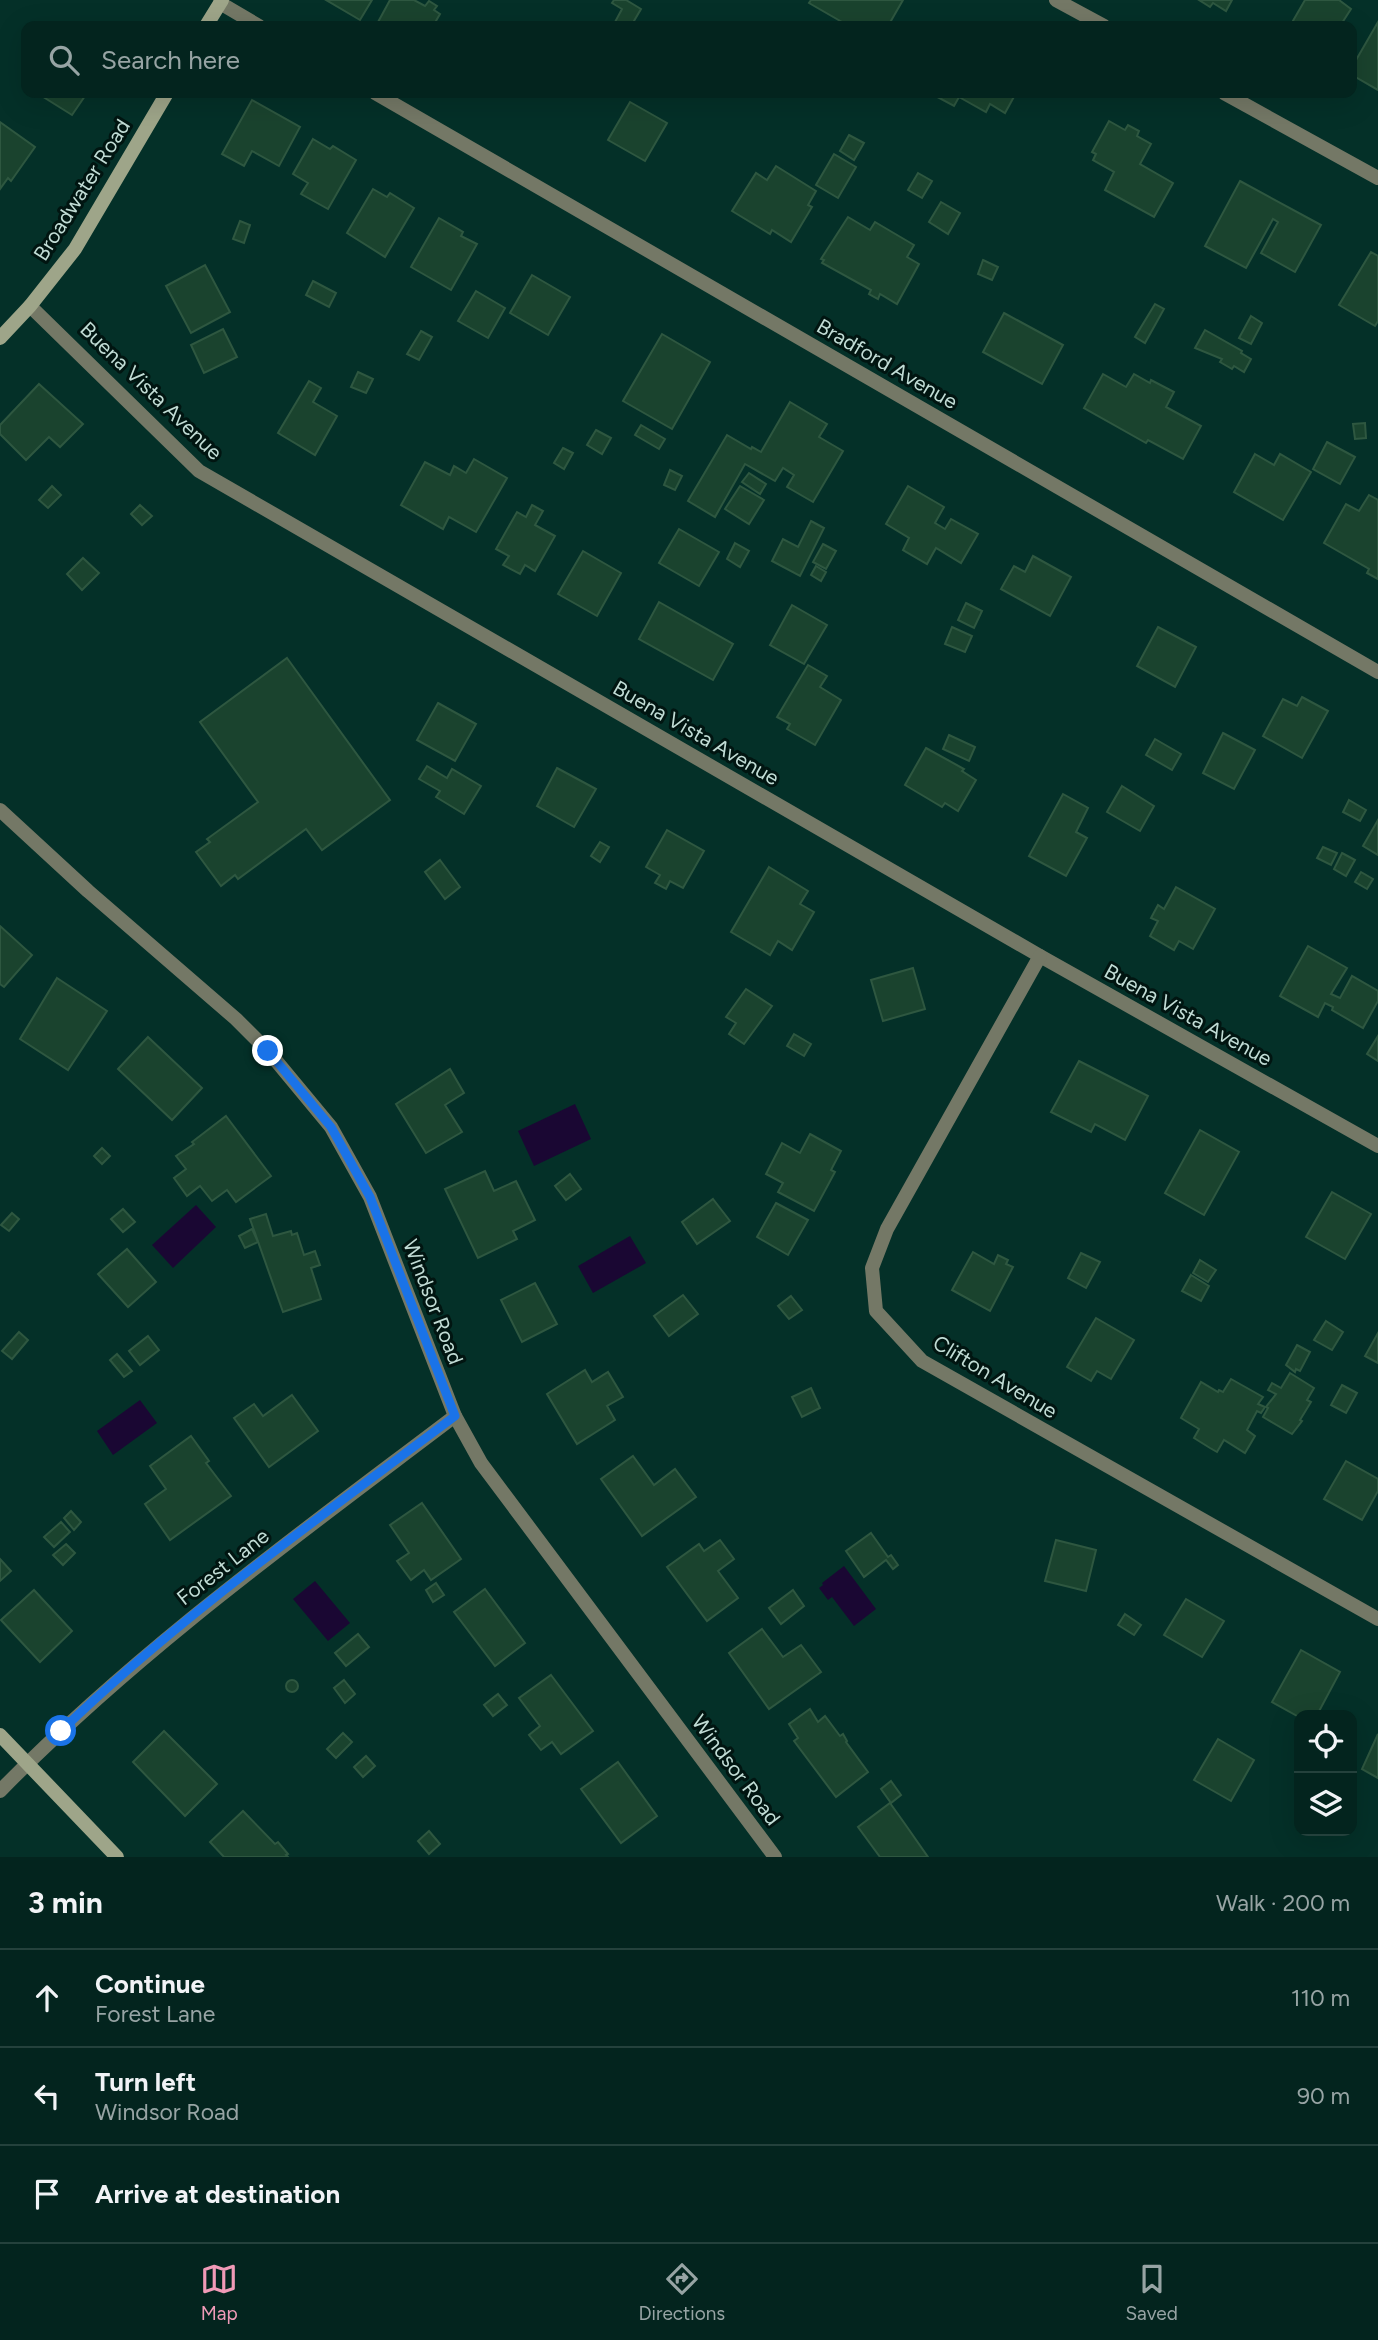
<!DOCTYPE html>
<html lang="en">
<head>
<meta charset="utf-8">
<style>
  :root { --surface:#03241e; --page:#11302b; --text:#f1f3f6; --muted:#97a4a4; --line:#24413c; --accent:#f09ab7 }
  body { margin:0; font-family:Figtree,sans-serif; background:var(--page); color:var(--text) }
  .controls { position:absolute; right:21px; bottom:21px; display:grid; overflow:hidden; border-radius:14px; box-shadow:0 7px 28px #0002 }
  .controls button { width:63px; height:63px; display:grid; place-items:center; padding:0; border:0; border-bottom:2px solid var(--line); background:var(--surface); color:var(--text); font:35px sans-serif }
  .stop { position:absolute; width:21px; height:21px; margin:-16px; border:5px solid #1a73e8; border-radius:50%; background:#fff }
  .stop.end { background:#1a73e8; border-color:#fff; box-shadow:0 2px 7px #0008 }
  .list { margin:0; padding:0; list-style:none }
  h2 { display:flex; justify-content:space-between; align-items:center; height:91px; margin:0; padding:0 28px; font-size:30px }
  h2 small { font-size:23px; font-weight:400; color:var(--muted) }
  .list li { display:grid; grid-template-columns:46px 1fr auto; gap:21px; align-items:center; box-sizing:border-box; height:98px; padding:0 28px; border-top:2px solid var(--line) }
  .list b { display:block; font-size:26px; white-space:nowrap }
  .list p { margin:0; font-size:23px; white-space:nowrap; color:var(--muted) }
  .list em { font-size:23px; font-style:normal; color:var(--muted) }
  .icon { flex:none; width:38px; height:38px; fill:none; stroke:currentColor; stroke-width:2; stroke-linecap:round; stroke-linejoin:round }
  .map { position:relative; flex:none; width:1378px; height:1857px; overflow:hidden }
  .search { position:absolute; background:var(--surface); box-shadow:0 7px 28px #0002; left:21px; right:21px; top:21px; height:77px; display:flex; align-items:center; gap:18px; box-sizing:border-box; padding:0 24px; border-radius:14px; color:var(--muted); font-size:26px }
  .sheet { height:385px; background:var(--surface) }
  nav { display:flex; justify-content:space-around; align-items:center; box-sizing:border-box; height:98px; border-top:2px solid var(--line); background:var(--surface); font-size:19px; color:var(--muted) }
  nav a { display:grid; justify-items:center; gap:4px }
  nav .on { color:var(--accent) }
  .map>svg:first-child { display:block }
</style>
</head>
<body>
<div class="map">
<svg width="1378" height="1857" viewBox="0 0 1378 1857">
  <rect width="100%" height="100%" fill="#043028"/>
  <g fill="#1a0733">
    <polygon points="575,1104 591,1139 534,1166 518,1131"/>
    <polygon points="196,1205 216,1227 173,1268 152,1245"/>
    <polygon points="630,1236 646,1263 593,1293 578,1266"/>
    <polygon points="140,1400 157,1423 113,1455 97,1431"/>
    <polygon points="844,1566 876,1609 854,1626 832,1597 828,1600 819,1588 823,1585 822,1583"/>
    <polygon points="315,1581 350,1623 328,1641 293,1599"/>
  </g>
  <g fill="#1a432e" stroke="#2e5740" stroke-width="2">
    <polygon points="326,0 372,0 360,20"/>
    <polygon points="390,0 414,0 425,6 429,1 437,6 434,10 440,14 433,26 380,26 377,24"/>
    <polygon points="614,0 626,0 641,9 631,26 622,26 615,22 622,9 612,3"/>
    <polygon points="811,0 903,0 888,26 849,26 809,3"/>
    <polygon points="1199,0 1232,0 1226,11 1213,3 1210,7"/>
    <polygon points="1305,0 1339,0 1351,9 1340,26 1290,26"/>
    <polygon points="1378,22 1378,90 1352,75 1352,67"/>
    <polygon points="37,93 87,93 72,115"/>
    <polygon points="930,93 1016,93 1005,113 990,104 986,112 959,97 954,106"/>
    <polygon points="252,100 300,127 279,166 252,151 244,166 222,154"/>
    <polygon points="630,102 667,123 645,161 608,140"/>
    <polygon points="1109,121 1125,130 1128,125 1139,131 1137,136 1151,144 1140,164 1173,183 1154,217 1105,190 1114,172 1093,160 1096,154 1092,152"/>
    <polygon points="0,122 35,147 11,181 8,178 0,189"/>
    <polygon points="849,135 864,143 854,160 840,151"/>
    <polygon points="313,139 330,149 333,146 356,160 328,209 301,194 308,183 293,174"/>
    <polygon points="834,154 856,167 838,198 816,185"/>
    <polygon points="776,166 816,191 808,205 812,207 791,242 772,230 770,234 732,211 756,173 767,180"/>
    <polygon points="918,173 932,181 922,198 908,190"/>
    <polygon points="1240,181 1321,225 1295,272 1261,253 1278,222 1273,219 1246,268 1205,246"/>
    <polygon points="373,189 387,197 390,193 414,208 385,257 347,233"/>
    <polygon points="941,202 960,213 948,234 929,222"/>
    <polygon points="848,217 870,230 875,222 914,245 907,257 919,264 897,304 880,294 878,299 869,294 871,290 822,263 824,260 821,259"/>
    <polygon points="439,218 463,232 461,236 477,244 451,290 411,267"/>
    <polygon points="240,221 250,225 244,243 233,239"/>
    <polygon points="1371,252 1378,256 1378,321 1375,326 1339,305"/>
    <polygon points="983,260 998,267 992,280 978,274"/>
    <polygon points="205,265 230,312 191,333 166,286"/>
    <polygon points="532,275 570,297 548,335 510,313"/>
    <polygon points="313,281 336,293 329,307 306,295"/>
    <polygon points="476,291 505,308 488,338 458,321"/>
    <polygon points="1155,304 1164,309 1145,343 1135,337"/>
    <polygon points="1004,313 1063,345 1042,384 983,352"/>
    <polygon points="1251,316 1262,323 1251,344 1239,338"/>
    <polygon points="223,329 237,357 204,373 191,345"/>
    <polygon points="1205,330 1242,351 1241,353 1251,359 1244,372 1234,366 1232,369 1220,362 1222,359 1195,348"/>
    <polygon points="421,331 432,337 419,360 407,354"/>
    <polygon points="662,334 710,362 672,429 623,401"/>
    <polygon points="358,372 373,379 366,393 351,387"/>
    <polygon points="1103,374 1126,387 1134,374 1150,383 1151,380 1174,392 1166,407 1201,426 1183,459 1148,440 1146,443 1084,408"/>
    <polygon points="309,381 321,388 313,402 337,416 315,455 278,433"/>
    <polygon points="39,384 83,424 60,447 49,437 26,460 0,434 0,425"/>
    <polygon points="790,402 827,424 819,437 843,451 813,502 787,487 794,475 783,468 775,481 745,464 715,517 688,501 727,435 751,449 752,447 761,452"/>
    <polygon points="1365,423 1366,438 1355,439 1353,424"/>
    <polygon points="641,425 665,439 659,449 635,435"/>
    <polygon points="596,430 611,438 602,454 587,445"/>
    <polygon points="1327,442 1355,457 1340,484 1313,469"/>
    <polygon points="563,448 573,453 564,469 554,463"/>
    <polygon points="1255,454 1274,465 1280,454 1311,472 1283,520 1234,492"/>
    <polygon points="474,459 507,478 476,532 449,517 443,529 401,505 425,462 450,475 454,466 466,473"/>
    <polygon points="670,470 682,476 675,490 664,485"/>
    <polygon points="749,473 766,484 760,494 742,482"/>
    <polygon points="52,486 61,495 48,508 39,500"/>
    <polygon points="740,486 764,500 749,524 725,509"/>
    <polygon points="908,486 944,507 935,523 945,529 951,519 978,534 961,563 936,548 927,564 903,550 909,538 886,524"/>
    <polygon points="1369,495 1378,500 1378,579 1367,573 1369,569 1324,543 1346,504 1359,511"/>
    <polygon points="140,505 152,516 142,525 131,514"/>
    <polygon points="532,505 543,511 535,525 555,536 535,571 525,565 520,574 503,565 509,556 496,549 517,512 526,517"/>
    <polygon points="811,521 824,528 800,576 772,561 783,539 798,547"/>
    <polygon points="679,529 719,552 699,586 659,563"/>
    <polygon points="735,543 749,551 740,567 727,559"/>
    <polygon points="823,544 836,551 826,569 813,562"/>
    <polygon points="583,551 621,573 597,616 558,594"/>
    <polygon points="1033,556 1071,577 1050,616 1001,589 1014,566 1025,572"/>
    <polygon points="83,558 99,573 82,590 67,574"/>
    <polygon points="816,566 826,572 821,581 811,575"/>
    <polygon points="659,602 733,644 713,680 639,639"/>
    <polygon points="966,603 982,611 974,628 958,620"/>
    <polygon points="792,605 827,625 804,664 770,645"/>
    <polygon points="952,627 972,636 965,652 945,644"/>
    <polygon points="1158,627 1196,647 1175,687 1137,666"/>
    <polygon points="287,658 390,800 322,850 306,829 238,879 235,875 221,886 196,852 210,842 207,839 258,802 200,722"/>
    <polygon points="808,665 827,676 820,687 841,700 815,745 787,729 790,724 777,717"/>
    <polygon points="1302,697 1328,711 1302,758 1263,736 1283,699 1297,706"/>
    <polygon points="438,703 476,724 455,761 417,740"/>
    <polygon points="1223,733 1255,750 1234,789 1203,773"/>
    <polygon points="949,735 975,747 969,761 943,749"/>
    <polygon points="1155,739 1181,754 1172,770 1146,755"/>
    <polygon points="926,748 964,769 962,771 976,780 958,811 945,803 942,807 905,785"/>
    <polygon points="427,766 447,778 452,769 481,786 464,814 436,797 440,791 419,779"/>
    <polygon points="557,768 596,789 574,827 537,806"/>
    <polygon points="1122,786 1154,806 1140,831 1107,812"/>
    <polygon points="1063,794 1088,808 1076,832 1087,838 1066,876 1029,856"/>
    <polygon points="1349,800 1366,810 1360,821 1343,812"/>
    <polygon points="1378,820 1378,855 1363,846"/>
    <polygon points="667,830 704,851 683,888 670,881 666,889 655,883 660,875 646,867"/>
    <polygon points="600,842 609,847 600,862 591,856"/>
    <polygon points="1323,847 1337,853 1331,865 1317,858"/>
    <polygon points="1342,853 1355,860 1346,876 1334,869"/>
    <polygon points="440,860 460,887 445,899 425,872"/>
    <polygon points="769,867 808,891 800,904 814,912 792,950 778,941 770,955 731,932"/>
    <polygon points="1361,872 1373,879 1367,889 1355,882"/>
    <polygon points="1176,887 1215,909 1193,949 1179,941 1174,950 1150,936 1158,921 1151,918 1158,905 1164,909"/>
    <polygon points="0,926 32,955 4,987 0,984"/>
    <polygon points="1308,946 1347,968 1331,994 1340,998 1352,976 1378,991 1378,1001 1363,1028 1332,1010 1333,1007 1325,1003 1318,1017 1280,996"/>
    <polygon points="913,968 925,1009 883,1021 871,980"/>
    <polygon points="57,978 107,1011 68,1070 20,1039"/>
    <polygon points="746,989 772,1006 744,1044 729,1034 736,1023 726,1017"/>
    <polygon points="794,1034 811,1044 804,1056 787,1046"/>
    <polygon points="1378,1036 1378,1061 1367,1054"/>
    <polygon points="148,1037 202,1088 172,1120 118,1069"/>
    <polygon points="1079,1061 1148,1096 1125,1140 1095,1124 1091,1132 1051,1112"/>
    <polygon points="450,1069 464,1093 445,1105 462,1132 426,1153 396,1104"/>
    <polygon points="226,1116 271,1176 236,1202 227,1190 212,1201 200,1186 187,1196 174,1178 186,1169 176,1156 194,1144 192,1142"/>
    <polygon points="1200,1130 1239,1152 1204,1215 1165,1193"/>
    <polygon points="810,1134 841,1151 831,1170 835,1172 814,1211 778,1192 783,1183 766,1174 782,1143 800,1153"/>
    <polygon points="102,1148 110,1156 102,1164 94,1156"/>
    <polygon points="485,1171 494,1191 516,1181 535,1220 513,1231 517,1239 478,1258 445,1189"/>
    <polygon points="570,1174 581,1189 566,1200 555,1186"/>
    <polygon points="1332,1192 1371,1214 1345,1259 1306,1237"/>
    <polygon points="713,1199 730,1221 697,1244 682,1222"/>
    <polygon points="776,1203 808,1220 788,1255 757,1237"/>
    <polygon points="123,1209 135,1222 123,1232 111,1219"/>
    <polygon points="12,1213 19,1219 9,1231 1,1225"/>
    <polygon points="266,1214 273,1236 291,1231 292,1235 297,1233 304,1255 315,1251 320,1265 311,1268 321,1299 283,1312 250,1219"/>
    <polygon points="252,1229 258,1242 245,1248 239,1236"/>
    <polygon points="127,1249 156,1282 128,1307 98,1274"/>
    <polygon points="973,1252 994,1264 998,1255 1008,1260 1006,1264 1013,1267 990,1311 952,1290"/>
    <polygon points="1081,1253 1100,1262 1086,1288 1068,1278"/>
    <polygon points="1200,1260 1216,1270 1208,1282 1193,1273"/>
    <polygon points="1191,1275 1209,1286 1201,1301 1182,1291"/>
    <polygon points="535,1283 557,1324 522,1342 501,1300"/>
    <polygon points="683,1295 698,1314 669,1336 654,1316"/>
    <polygon points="791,1296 802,1310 789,1319 778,1306"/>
    <polygon points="1096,1318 1134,1340 1111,1379 1097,1371 1091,1381 1067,1367"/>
    <polygon points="1326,1321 1343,1332 1332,1350 1314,1340"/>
    <polygon points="19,1332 28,1340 12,1359 2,1351"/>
    <polygon points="1378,1333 1378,1363 1365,1356"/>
    <polygon points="148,1336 159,1350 140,1365 129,1351"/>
    <polygon points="1297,1345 1310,1352 1300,1371 1296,1369 1295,1372 1286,1365"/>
    <polygon points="117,1354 132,1371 124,1377 110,1360"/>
    <polygon points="585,1370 592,1382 608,1372 623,1397 607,1406 615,1420 577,1444 547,1394"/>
    <polygon points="1290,1373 1314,1388 1307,1400 1311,1402 1300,1420 1302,1421 1292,1434 1263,1417 1268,1408 1266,1407 1276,1394 1268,1390 1272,1383 1281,1388"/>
    <polygon points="1231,1379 1263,1397 1258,1404 1265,1407 1261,1413 1257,1411 1247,1430 1255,1436 1245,1453 1224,1440 1217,1452 1210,1448 1194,1438 1199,1429 1181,1418 1201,1382 1218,1392 1219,1390 1223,1392"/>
    <polygon points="1342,1385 1357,1393 1346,1413 1331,1405"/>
    <polygon points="811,1388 820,1408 802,1417 792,1397"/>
    <polygon points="292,1395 318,1431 269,1467 234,1418 254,1404 263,1416"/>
    <polygon points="191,1436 209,1461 206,1463 231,1496 170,1540 145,1504 166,1489 150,1466"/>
    <polygon points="633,1456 654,1485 675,1469 696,1497 642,1536 601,1479"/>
    <polygon points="1346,1461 1378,1479 1378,1491 1362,1520 1324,1499"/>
    <polygon points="422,1503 461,1559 431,1580 424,1570 411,1580 397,1561 409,1553 390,1525"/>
    <polygon points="71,1511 81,1522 74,1530 64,1518"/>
    <polygon points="61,1522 70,1532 54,1547 44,1537"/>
    <polygon points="871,1533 888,1557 891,1555 898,1565 893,1569 886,1560 864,1577 846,1551"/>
    <polygon points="720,1540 734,1559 718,1571 738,1598 707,1621 667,1567 699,1544 704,1551"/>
    <polygon points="1056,1540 1096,1550 1086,1591 1045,1581"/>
    <polygon points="66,1544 75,1553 63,1565 53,1555"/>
    <polygon points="0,1559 11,1571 0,1581"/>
    <polygon points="436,1583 444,1595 433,1602 426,1590"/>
    <polygon points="485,1589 525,1643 495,1666 454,1612"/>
    <polygon points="34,1590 72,1631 40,1662 1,1620"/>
    <polygon points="793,1590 804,1606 781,1624 769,1608"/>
    <polygon points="1186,1599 1224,1621 1202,1657 1164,1635"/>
    <polygon points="1125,1614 1141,1625 1134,1635 1118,1625"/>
    <polygon points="762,1629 783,1657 801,1645 821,1672 769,1709 729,1653"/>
    <polygon points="358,1634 369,1647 346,1666 335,1653"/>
    <polygon points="1301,1650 1340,1672 1317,1715 1299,1717 1272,1702"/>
    <polygon points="551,1675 593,1731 561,1754 552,1742 541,1750 529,1735 540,1726 519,1698"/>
    <circle cx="292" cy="1686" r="6"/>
    <polygon points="344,1680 355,1694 345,1703 334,1688"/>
    <polygon points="498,1694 507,1705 493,1716 484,1705"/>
    <polygon points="810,1709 818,1722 825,1716 840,1736 843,1734 847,1741 846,1742 868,1772 836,1797 794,1741 798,1738 789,1724"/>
    <polygon points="164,1731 217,1784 185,1816 133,1762"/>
    <polygon points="343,1733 352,1742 336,1758 327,1749"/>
    <polygon points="1378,1734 1378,1778 1362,1769"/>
    <polygon points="1218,1739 1254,1760 1231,1801 1194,1780"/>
    <polygon points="366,1756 375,1766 363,1777 354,1767"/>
    <polygon points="618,1762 657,1816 621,1843 581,1789"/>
    <polygon points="891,1781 901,1795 891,1803 881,1789"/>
    <polygon points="890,1803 905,1824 928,1857 880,1857 858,1827"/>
    <polygon points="243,1811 275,1844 278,1842 288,1854 286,1855 288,1857 224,1857 210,1842"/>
    <polygon points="429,1831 440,1844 429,1854 418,1841"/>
  </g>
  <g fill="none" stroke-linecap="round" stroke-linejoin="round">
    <g stroke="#747866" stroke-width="14">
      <polyline points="1056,0 1104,26"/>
      <polyline points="220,3 259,26"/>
      <polyline points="375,93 1378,672"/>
      <polyline points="1224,93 1378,178"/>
      <polyline points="30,306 199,471 1040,956 1378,1146"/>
      <polyline points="0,810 88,891 236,1019 268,1051 331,1127 370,1197 455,1416 481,1463 775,1857"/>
      <polyline points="1040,956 887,1229 872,1268 876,1311 922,1361 1378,1619"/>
      <path d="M0 1791C138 1650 298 1535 455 1416"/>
    </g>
    <g stroke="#9ea589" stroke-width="14">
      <polyline points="206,26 222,0"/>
      <polyline points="0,338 30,306 75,249 167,93"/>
      <polyline points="0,1735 117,1857"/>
    </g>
  </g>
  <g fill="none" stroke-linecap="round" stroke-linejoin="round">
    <path stroke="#1a73e8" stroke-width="9" d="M61 1731C182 1614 321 1517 455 1416L370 1197 331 1127 268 1051"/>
  </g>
  <g text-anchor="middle" stroke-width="6" stroke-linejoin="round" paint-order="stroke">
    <g font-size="21" fill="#c1dcd5" stroke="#011511">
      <text transform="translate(82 190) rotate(-58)" y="7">Broadwater Road</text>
      <text transform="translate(887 364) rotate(30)" y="7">Bradford Avenue</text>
      <text transform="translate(151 391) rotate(44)" y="7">Buena Vista Avenue</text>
      <text transform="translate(696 733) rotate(30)" y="7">Buena Vista Avenue</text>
      <text transform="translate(1188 1015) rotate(29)" y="7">Buena Vista Avenue</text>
      <text transform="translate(433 1302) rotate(69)" y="7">Windsor Road</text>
      <text transform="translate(995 1377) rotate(31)" y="7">Clifton Avenue</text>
      <text transform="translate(223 1567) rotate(-38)" y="7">Forest Lane</text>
      <text transform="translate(736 1770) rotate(53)" y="7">Windsor Road</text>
    </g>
  </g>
</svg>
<div class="controls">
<button><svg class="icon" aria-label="locate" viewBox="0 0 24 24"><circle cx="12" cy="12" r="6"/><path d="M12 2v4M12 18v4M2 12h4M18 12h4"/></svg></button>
<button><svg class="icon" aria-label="layers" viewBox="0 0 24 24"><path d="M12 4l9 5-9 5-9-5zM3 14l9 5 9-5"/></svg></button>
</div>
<div class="stop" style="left:61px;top:1731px"></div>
<div class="stop end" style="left:268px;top:1051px"></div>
<div class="search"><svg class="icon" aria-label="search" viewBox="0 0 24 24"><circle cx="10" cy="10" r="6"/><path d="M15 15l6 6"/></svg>Search here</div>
</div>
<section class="sheet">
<h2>3 min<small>Walk · 200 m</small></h2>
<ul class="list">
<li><svg class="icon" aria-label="ahead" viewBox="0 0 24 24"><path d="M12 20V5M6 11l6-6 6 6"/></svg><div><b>Continue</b><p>Forest Lane</p></div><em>110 m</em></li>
<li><svg class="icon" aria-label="left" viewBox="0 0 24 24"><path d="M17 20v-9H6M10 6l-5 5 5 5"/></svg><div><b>Turn left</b><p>Windsor Road</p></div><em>90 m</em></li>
<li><svg class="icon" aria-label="arrive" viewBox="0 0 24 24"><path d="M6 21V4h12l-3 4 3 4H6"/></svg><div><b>Arrive at destination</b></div></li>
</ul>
</section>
<nav>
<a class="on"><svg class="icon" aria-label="map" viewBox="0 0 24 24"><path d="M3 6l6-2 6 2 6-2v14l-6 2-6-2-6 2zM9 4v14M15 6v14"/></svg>Map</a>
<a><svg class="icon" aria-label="directions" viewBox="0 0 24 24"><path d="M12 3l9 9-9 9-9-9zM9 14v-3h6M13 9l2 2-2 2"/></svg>Directions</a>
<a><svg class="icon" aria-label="saved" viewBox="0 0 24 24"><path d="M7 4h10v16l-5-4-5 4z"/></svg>Saved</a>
</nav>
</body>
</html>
